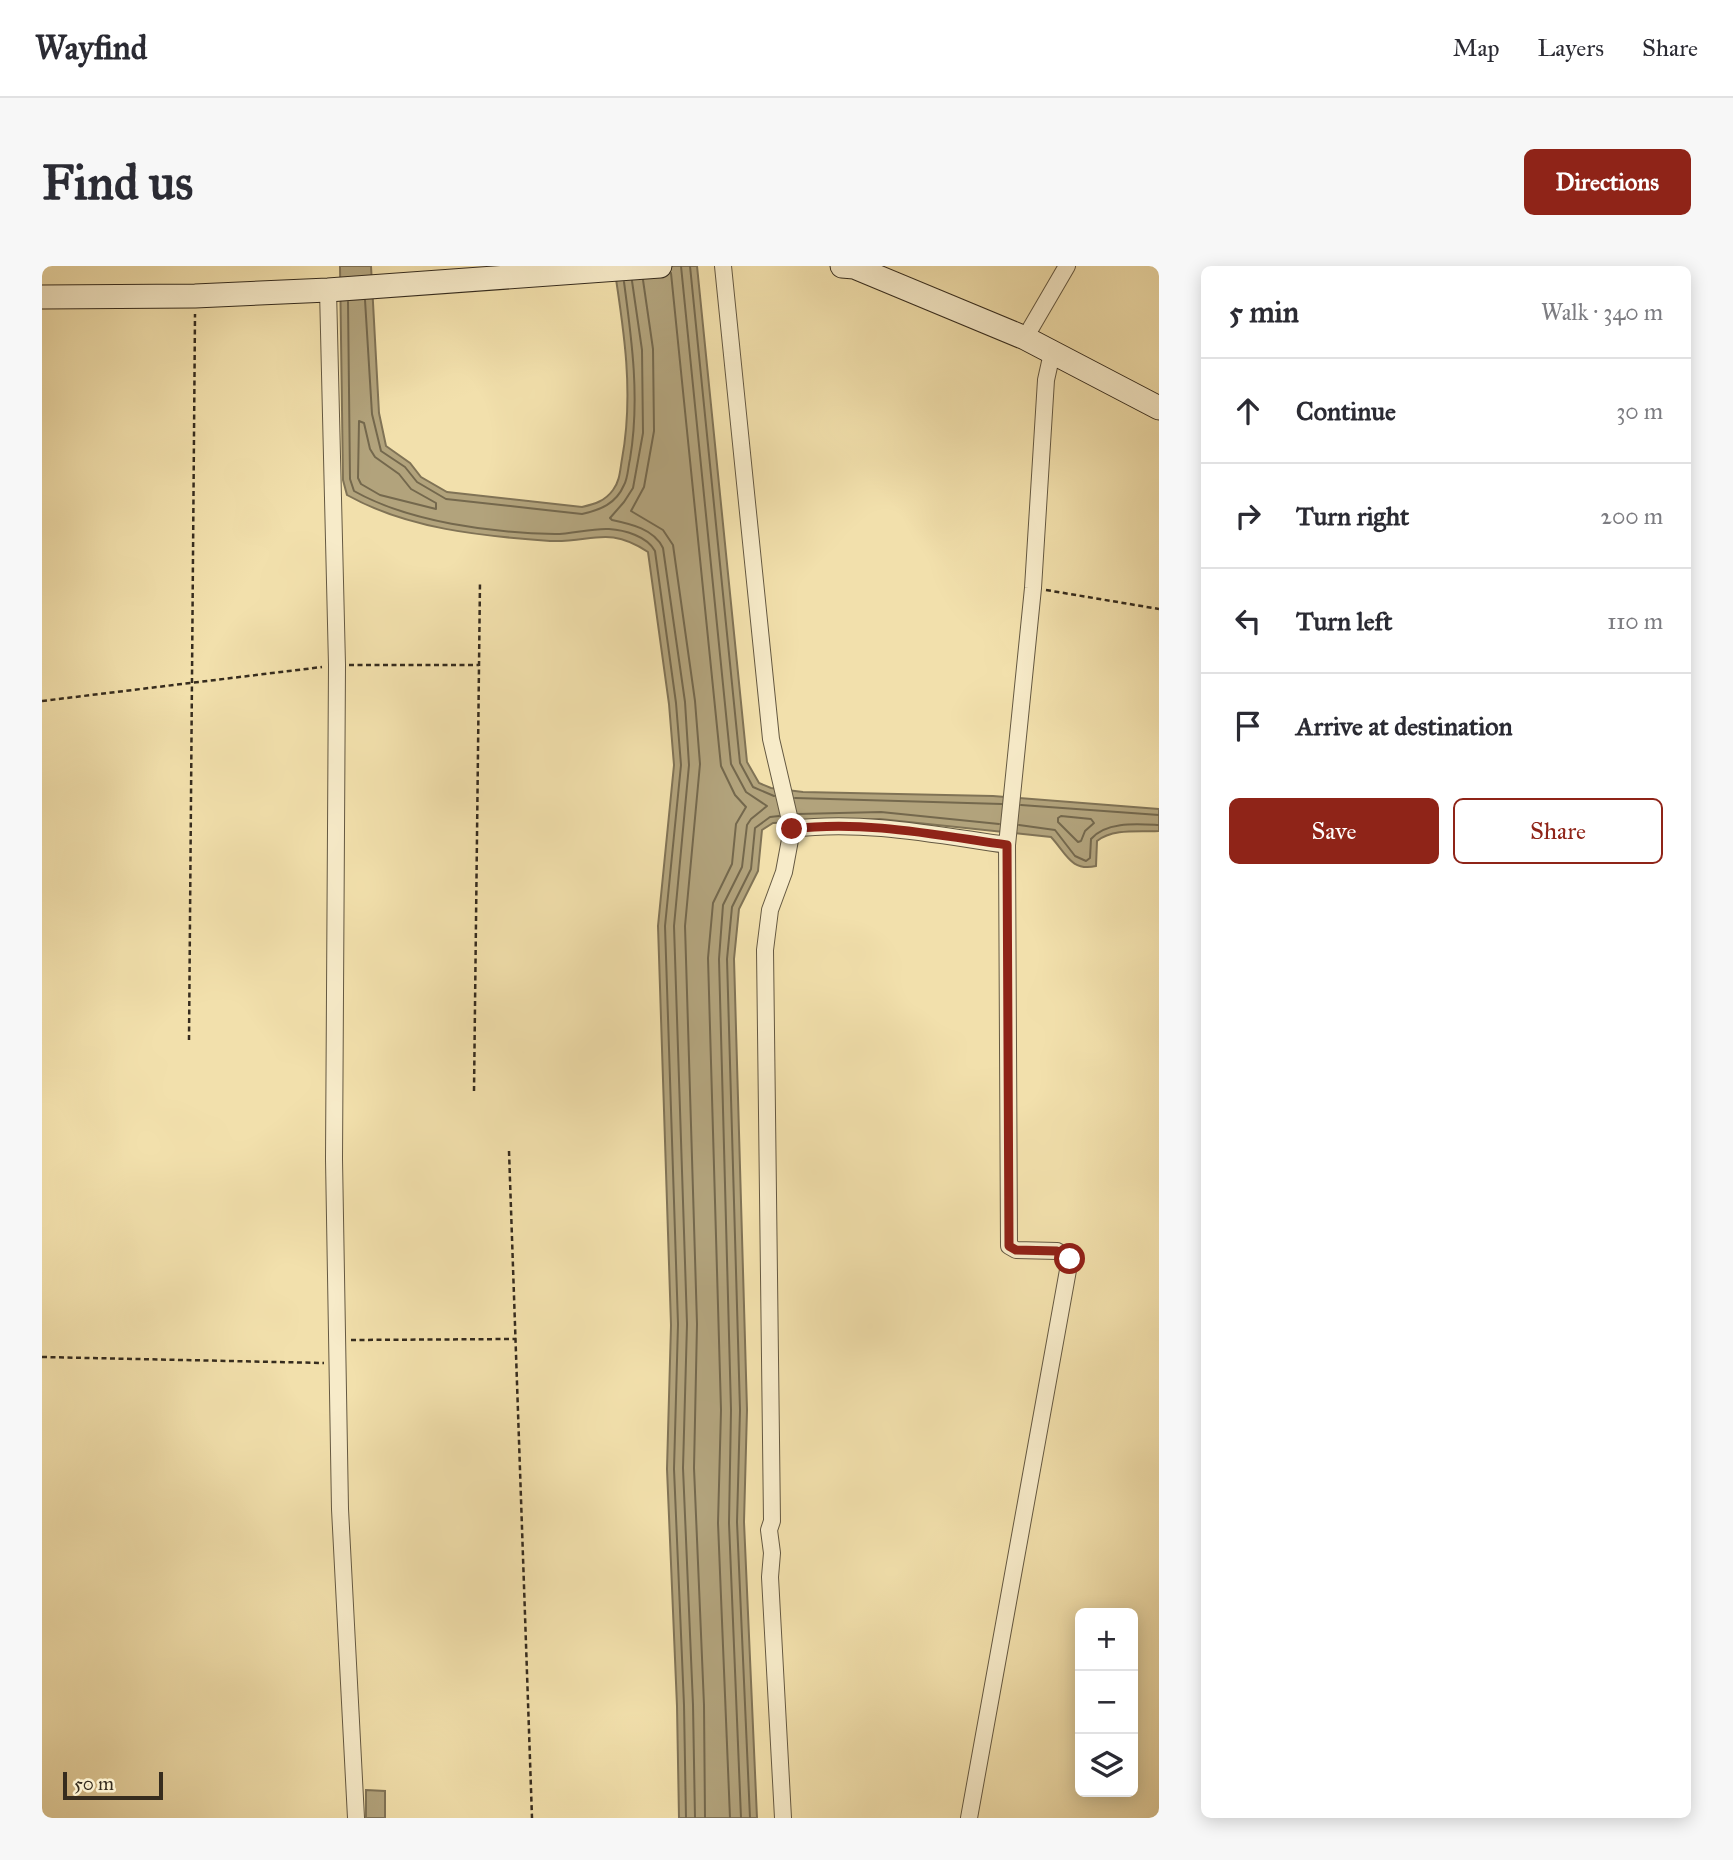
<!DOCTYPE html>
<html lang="en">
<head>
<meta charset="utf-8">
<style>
  :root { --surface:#fff; --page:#f7f7f7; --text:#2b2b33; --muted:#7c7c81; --line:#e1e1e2; --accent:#8f2418 }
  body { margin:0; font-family:"IM FELL Great Primer",serif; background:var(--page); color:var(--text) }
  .controls { position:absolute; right:21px; bottom:21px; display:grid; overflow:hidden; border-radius:10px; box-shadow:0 4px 18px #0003 }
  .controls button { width:63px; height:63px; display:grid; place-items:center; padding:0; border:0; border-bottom:2px solid var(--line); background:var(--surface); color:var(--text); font:35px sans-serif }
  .scale { position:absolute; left:21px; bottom:18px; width:100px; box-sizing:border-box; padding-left:7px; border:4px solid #362c1e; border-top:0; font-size:19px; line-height:24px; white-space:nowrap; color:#362c1e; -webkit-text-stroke:5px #f7ebc9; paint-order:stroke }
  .stop { position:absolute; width:21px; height:21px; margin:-16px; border:5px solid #8f2418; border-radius:50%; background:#fff }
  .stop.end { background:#8f2418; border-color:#fff; box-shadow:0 2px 7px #0008 }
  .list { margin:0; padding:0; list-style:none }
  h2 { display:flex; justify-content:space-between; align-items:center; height:91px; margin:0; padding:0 28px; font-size:30px }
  h2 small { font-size:23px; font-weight:400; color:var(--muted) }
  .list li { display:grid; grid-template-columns:46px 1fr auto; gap:21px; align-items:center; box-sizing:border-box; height:105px; padding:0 28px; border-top:2px solid var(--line) }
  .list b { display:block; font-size:26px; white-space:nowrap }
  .list em { font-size:23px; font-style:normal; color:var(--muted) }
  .actions { display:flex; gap:14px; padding:21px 28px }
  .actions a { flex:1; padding:16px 0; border:2px solid var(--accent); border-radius:10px; text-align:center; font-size:24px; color:var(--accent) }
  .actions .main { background:var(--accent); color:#fff }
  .icon { flex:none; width:38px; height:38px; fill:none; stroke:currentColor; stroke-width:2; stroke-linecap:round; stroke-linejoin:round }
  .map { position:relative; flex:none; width:1117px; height:1552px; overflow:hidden; border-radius:10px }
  header { display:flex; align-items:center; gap:42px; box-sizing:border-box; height:98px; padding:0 35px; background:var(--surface); border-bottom:2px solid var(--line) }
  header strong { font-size:33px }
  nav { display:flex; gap:38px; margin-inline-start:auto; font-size:24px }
  .intro { display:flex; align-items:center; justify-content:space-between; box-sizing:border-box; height:168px; padding:0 42px }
  h1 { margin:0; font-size:49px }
  .button { padding:18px 32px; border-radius:10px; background:var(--accent); color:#fff; font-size:24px; font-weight:700 }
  main { display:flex; gap:42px; padding:0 42px }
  aside { flex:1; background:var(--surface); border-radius:10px; box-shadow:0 4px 18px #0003 }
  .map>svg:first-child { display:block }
</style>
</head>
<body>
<header>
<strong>Wayfind</strong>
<nav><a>Map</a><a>Layers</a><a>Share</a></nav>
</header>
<div class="intro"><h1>Find us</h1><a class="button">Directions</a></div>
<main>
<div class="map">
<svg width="1117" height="1552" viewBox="0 0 1117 1552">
  <rect width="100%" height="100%" fill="#f2e0ac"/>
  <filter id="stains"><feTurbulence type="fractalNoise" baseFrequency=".00286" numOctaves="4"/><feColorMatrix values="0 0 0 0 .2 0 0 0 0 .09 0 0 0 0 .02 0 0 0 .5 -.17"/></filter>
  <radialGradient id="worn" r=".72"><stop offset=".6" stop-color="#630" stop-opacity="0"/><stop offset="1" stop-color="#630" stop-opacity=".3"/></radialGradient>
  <g fill="#b2a37c" stroke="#807356" stroke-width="2">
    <path d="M298 0H329L337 147 344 180 368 197 379 211 405 226 540 241C553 238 563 235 571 224 578 215 578 204 580 193 592 128 582 64 572 0H655L705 496 717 517 729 522 761 526 951 530 1117 543V565C1098 566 1071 562 1055 575L1054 600C1029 606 1024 587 1009 571L838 553 731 557 720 564 716 605 697 643 692 693 705 1144 702 1256 715 1552H637L635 1440 625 1203 629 1059 616 660 632 499 627 438 606 286C565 259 550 277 508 275 439 270 366 263 305 229L301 214Z"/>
    <polygon points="324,1524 343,1525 343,1552 324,1552"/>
  </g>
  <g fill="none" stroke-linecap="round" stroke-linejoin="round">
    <g stroke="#74684d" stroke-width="2">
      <polyline points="639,0 689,498 704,526 725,540 709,553 705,559 700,601 681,639 677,693 689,1144 687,1257 699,1552"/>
      <polyline points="648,0 698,497 711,521 732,530"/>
      <polyline points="629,7 679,500 693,529 704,541 694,558 690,598 671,637 666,692 679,1144 676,1257 688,1552"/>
      <polyline points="601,14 611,83 612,165 602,221 589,245 621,264 631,279 653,435 658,498 643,660 655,1058 652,1202 662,1439 663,1552"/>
      <path d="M590 15 600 84 601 167 591 222 582 236 568 252 570 254C589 258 612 263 621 282L643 436 647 499 632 660 645 1058 641 1202 651 1439 653 1552"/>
      <path d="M323 34 330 148 339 185 363 201 375 216 404 233 540 248C558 244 574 238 582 219 586 212 586 201 588 193 598 134 590 75 582 16"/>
      <path d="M306 36 308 213 312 225C367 256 450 267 513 268 531 268 549 262 567 263 582 264 605 270 613 285L634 437 639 499 623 660 636 1058 632 1203 642 1439 644 1552"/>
      <polygon points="317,155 322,157 328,183 333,191 357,208 369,223 394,237 394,243 338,229 319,218 316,212"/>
      <polyline points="753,532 960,538"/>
      <polyline points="979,539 1117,549"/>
      <polyline points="756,548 839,546 957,558"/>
      <polygon points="1019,550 1049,553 1052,557 1043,565 1039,575 1036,576 1016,556 1016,552"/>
      <path d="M977 559 1013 564 1033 590 1044 595 1048 592 1049 573C1064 555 1096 558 1117 559"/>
      <polyline points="708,1552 695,1256 698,1144 685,693 690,641 709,603 713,562 728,551 737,550"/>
    </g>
    <defs>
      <g id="street">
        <polyline points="681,0 729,473 750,563 742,606 728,644 723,684 730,1255 727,1264 730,1287 728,1311 741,1552"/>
        <polyline points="286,24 295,399 292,893 298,1243 314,1552"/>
        <polyline points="983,72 1025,0"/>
        <path d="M750 563C822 554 894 569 965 579"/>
        <polyline points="927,1552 1028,993 1015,985 974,984 967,980 965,579 991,322 1004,114 1010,87"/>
      </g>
      <g id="secondary">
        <polyline points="800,0 812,1 983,72 1117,142"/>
        <polyline points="0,31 153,30 286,24 618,0"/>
      </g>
    </defs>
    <use href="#street" stroke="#655942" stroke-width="18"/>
    <use href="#secondary" stroke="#362c1e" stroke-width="25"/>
    <g stroke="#362c1e" stroke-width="2.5" stroke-dasharray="5 3.5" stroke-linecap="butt">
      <polyline points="1004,324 1117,343"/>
      <polyline points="307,399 437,399"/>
      <polyline points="0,435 280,401"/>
      <polyline points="147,774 153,48"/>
      <polyline points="432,825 438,315"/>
      <polyline points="467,885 490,1552"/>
      <polyline points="309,1074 474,1073"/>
      <polyline points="0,1091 282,1097"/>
    </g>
    <use href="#street" stroke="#f7ebc9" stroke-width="16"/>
    <use href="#secondary" stroke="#f7ebc9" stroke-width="23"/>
  </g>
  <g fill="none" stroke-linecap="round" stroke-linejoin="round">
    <path stroke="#8f2418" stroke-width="9" d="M750 563C822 554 894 569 965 579L967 980 974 984 1015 985 1028 993"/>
  </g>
  <rect width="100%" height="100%" filter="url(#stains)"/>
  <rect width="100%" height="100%" fill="url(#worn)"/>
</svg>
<div class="controls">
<button>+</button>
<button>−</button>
<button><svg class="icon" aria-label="layers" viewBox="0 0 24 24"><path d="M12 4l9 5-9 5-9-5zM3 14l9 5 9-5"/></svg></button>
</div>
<div class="scale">50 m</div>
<div class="stop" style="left:1028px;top:993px"></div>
<div class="stop end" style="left:750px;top:563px"></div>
</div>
<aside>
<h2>5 min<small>Walk · 340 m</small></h2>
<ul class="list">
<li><svg class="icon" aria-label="ahead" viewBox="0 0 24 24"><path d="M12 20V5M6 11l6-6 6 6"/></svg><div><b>Continue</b></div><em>30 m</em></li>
<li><svg class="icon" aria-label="right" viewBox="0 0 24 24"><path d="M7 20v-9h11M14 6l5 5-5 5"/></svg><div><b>Turn right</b></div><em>200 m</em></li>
<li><svg class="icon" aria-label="left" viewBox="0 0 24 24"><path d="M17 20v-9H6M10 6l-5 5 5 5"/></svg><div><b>Turn left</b></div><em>110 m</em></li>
<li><svg class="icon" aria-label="arrive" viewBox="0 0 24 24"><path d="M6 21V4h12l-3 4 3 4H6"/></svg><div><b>Arrive at destination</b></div></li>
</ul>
<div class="actions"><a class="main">Save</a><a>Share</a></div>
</aside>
</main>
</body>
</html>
